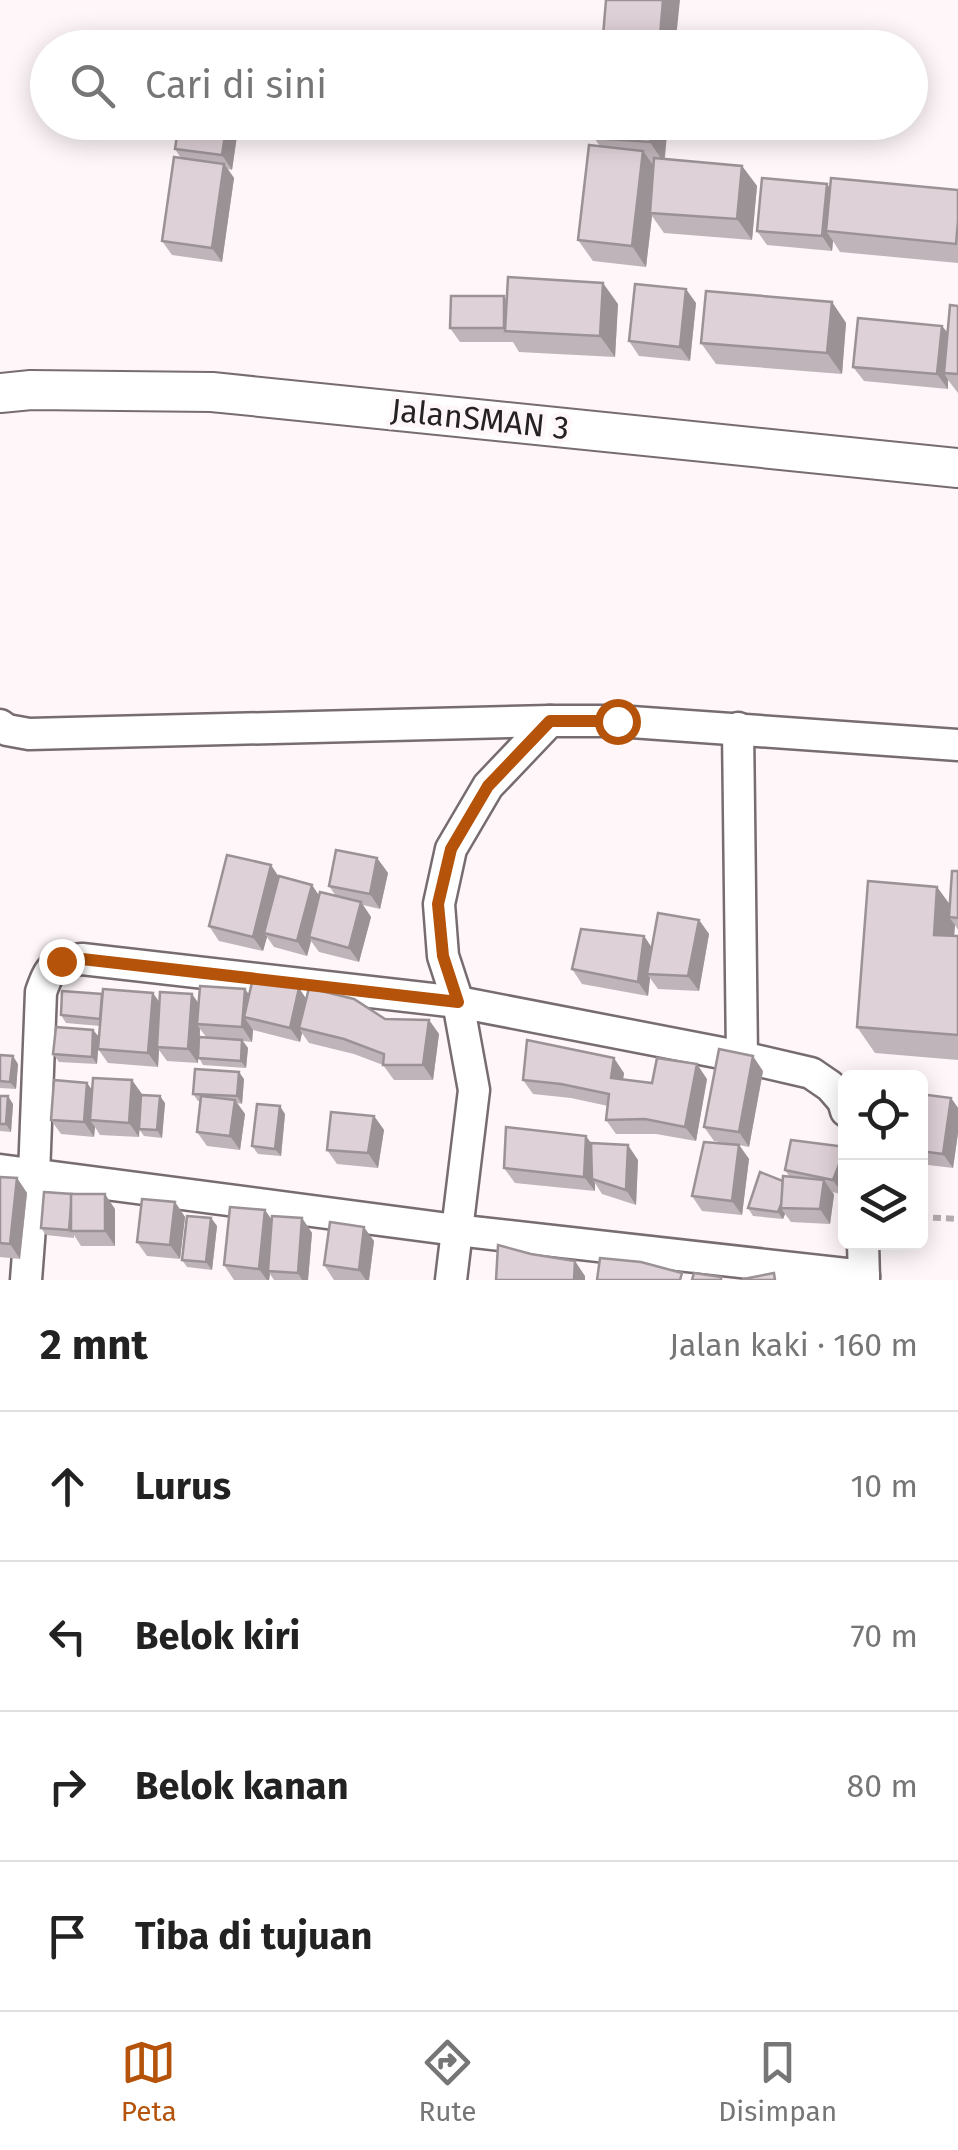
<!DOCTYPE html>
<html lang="id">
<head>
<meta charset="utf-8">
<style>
  :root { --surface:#fff; --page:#f2f2f2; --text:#222; --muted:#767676; --line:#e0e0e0; --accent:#b45309 }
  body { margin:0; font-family:"Fira Sans",sans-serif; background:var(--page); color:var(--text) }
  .controls { position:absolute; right:30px; bottom:30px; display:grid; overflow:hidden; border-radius:15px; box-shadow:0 5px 25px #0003 }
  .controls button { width:90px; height:90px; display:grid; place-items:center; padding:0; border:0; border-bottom:2px solid var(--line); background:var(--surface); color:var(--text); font:50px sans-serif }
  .stop { position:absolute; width:30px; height:30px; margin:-22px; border:8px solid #b45309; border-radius:50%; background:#fff }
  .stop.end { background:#b45309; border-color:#fff; box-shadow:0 2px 10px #0008 }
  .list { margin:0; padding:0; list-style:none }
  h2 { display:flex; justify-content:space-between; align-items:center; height:130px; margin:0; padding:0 40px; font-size:42px }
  h2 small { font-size:32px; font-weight:400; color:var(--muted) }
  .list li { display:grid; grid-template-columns:65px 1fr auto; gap:30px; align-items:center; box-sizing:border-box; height:150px; padding:0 40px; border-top:2px solid var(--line) }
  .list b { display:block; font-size:38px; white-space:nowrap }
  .list em { font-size:32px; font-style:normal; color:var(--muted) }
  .icon { flex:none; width:55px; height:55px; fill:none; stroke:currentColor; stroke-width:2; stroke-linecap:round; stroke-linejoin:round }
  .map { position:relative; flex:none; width:958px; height:1280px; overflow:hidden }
  .search { position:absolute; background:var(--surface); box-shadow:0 5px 25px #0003; left:30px; right:30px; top:30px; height:110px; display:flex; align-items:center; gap:25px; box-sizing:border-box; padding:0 35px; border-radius:55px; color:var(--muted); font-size:38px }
  .sheet { height:730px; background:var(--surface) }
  nav { display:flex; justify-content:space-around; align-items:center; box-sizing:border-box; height:140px; border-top:2px solid var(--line); background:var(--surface); font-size:28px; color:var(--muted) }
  nav a { display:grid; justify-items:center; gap:5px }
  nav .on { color:var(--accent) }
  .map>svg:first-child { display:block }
</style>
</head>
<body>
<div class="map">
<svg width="958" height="1280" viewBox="0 0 958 1280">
  <rect width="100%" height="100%" fill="#fef6f9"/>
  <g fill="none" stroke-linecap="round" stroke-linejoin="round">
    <defs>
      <g id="minor">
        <polyline points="0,725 7,730 29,734 550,721"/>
        <polyline points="738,728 742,1057"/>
        <polyline points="0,1170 456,1230 864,1276"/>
        <polyline points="863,1242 864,1280"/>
        <path d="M26 1280 34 1175 41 992C50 966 54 962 82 959L458 1002 742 1057 811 1073 830 1086 843 1101 846 1111"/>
        <polyline points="451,1280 474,1090 458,1002 443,956 439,904 451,849 488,786 550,721 617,721 958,745"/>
      </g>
      <polyline id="tertiary" points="0,393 31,390 212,392 958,468"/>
    </defs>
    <use href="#minor" stroke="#776c71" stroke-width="35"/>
    <use href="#tertiary" stroke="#776c71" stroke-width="42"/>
    <polyline stroke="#b4adb0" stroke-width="6" stroke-dasharray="8 5" stroke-linecap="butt" points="920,1217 958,1219"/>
    <use href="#minor" stroke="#fff" stroke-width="30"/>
    <use href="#tertiary" stroke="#fff" stroke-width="38"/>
  </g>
  <g fill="#bfb4b9" fill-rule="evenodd">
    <polygon points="239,122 232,170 228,169 234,178 222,262 172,255 162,241 181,158 175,149"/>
    <polygon points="595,122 668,122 665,159 742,166 757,186 752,240 664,233 652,216 646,267 593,261 578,240 600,146 594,138"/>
    <polygon points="958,190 958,263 840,252 833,241 832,251 767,245 757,231"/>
    <polygon points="504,296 507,300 618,304 615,357 519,352 513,342 460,342 450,328"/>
    <polygon points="832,302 846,323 842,374 716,364 701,343"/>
    <polygon points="696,303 690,361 639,356 629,341"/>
    <polygon points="958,306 958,393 948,380 948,389 864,381 853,367 942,326 948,333"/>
    <polygon points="377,858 388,873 380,909 363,905 371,917 359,962 319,952 311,941 307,956 274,947 267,937 263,951 219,941 209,926 279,877 312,885 319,896 336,896 329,886"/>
    <polygon points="958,871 958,930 955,925 954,936 958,936 958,1060 875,1053 857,1027 937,887 950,905"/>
    <polygon points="699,920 709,934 699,991 658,989 650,978 648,996 582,984 572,969 644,936 652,948"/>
    <path d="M299 988 306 999 385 1019 429 1020 439 1034 433 1080H394L383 1065 354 1054 309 1043 302 1033 300 1042 253 1030 252 1042 243 1041 248 1048 246 1068 203 1065 198 1056V1063L167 1061 159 1050 158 1067 108 1063 98 1049 100 1026 66 1023 61 1015 160 1003 199 1004 245 989 249 995ZM200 1029 207 1038H200Z"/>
    <polygon points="93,1030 99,1037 97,1064 59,1062 53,1054"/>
    <polygon points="0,1055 18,1064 16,1089 0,1088"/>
    <polygon points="763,1071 749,1147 739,1145 749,1159 742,1215 702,1211 692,1196 735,1145 714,1141 704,1127"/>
    <polygon points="624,1073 623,1080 652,1083 707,1079 696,1141 656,1134 616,1134 606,1120 608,1106 571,1098 533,1094 523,1080"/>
    <polygon points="244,1079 242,1104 237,1103 245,1114 240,1150 207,1146 197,1132 200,1101 198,1101 193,1094"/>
    <polygon points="87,1083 92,1090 142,1095 165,1103 162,1138 144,1136 139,1129 139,1137 100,1135 95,1127 94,1137 61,1134 51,1120"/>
    <polygon points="920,1094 951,1098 958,1108 958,1133 953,1168 920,1164"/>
    <polygon points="0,1096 13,1104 11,1132 0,1131"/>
    <polygon points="285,1114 281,1156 258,1154 252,1146"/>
    <polygon points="374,1116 384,1130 378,1168 337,1164 327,1150"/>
    <polygon points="591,1143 638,1160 636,1205 602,1194 595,1183 595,1191 515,1183 504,1168"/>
    <polygon points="846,1147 843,1195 833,1192 834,1195 830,1224 791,1222 785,1214 783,1219 753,1216 748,1208 789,1176 785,1170"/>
    <polygon points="0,1177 17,1178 27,1193 20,1259 0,1257"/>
    <polygon points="175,1202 185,1217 180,1259 147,1256 137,1242"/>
    <polygon points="115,1209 115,1246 81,1246 74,1235 74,1238 46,1235 41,1228"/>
    <polygon points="265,1210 272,1220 302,1218 312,1233 308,1280 274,1280 270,1274 269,1280 234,1280 224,1265"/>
    <polygon points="211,1218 217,1226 212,1270 187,1267 182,1260"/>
    <polygon points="374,1241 369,1280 334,1280 324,1265"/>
  </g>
  <g fill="#9b9296">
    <polygon points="663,0 680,0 675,48 659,48"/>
    <polygon points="227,122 239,122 232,170 222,155"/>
    <polygon points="652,122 668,122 664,163 650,142"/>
    <polygon points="643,151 658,172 650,213 652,216 646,267 632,246"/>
    <polygon points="224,164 234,178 222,262 212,248"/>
    <polygon points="742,166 757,186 752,240 737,219"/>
    <polygon points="827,184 837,198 826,231 833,241 832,251 822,236"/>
    <polygon points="603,283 618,304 615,357 600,336"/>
    <polygon points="686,289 696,303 690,361 680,347"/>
    <polygon points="832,302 846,323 842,374 827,353"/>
    <polygon points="942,326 953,340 944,373 948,380 948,389 937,374"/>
    <polygon points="377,858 388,873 380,909 370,894"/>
    <polygon points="271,865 281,880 264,933 267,937 263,951 253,937"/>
    <polygon points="312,885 322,900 309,937 311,941 307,956 297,941"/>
    <polygon points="937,887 956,913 949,917 955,925 952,961 934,935"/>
    <polygon points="361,902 371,917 359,962 349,948"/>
    <polygon points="699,920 709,934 699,991 688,976"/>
    <polygon points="644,936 654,951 647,974 650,978 648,996 638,982"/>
    <polygon points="299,988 309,1003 299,1028 302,1033 300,1042 290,1028"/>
    <polygon points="245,989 255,1003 244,1017 253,1030 252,1042 242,1027"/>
    <polygon points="153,993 163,1007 157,1047 159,1050 158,1067 148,1053"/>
    <polygon points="192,994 202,1008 197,1024 200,1029 198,1063 188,1049"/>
    <polygon points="429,1020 439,1034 433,1080 423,1065"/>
    <polygon points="93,1030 99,1037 97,1064 92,1057"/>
    <polygon points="242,1040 248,1048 246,1068 241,1061"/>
    <polygon points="13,1056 18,1064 16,1089 10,1082"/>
    <polygon points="753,1056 763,1071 749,1147 739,1132"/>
    <polygon points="614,1058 624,1073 621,1093 611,1078"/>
    <polygon points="697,1064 707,1079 696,1141 685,1127"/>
    <polygon points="239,1072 244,1079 242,1104 237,1096"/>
    <polygon points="132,1080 142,1094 139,1137 129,1123"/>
    <polygon points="87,1083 97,1097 90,1120 95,1127 94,1137 84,1122"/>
    <polygon points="8,1096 13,1104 11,1132 6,1124"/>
    <polygon points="160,1096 165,1103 162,1138 157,1130"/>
    <polygon points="951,1098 958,1108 958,1133 953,1168 943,1154"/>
    <polygon points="235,1100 245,1114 240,1150 230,1136"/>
    <polygon points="280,1106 285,1114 281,1156 275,1149"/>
    <polygon points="374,1116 384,1130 378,1168 368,1153"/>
    <polygon points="586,1136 596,1150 592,1179 595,1183 595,1191 584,1177"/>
    <polygon points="628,1145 638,1160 636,1205 626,1190"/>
    <polygon points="739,1145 749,1159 742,1215 732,1201"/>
    <polygon points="846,1147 846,1188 843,1195 833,1180"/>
    <polygon points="17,1178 27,1193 20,1259 10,1244"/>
    <polygon points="824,1180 834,1195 830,1224 820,1209"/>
    <polygon points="788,1183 781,1208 785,1214 783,1219 778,1212"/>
    <polygon points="105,1194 115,1209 115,1246 105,1231"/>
    <polygon points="175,1202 185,1217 180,1259 170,1245"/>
    <polygon points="265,1210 275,1225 268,1271 270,1274 269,1280 267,1280 259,1269"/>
    <polygon points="211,1218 217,1226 212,1270 206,1262"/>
    <polygon points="302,1218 312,1233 308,1280 302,1280 298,1273"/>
    <polygon points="364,1227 374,1241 369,1280 366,1280 359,1270"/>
    <polygon points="575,1261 585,1276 585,1280 574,1280"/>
  </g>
  <g fill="#ded1d7" stroke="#9b9296" stroke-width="2.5">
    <polygon points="606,0 663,0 659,48 602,48"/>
    <polygon points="179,122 227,122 222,155 175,149"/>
    <polygon points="595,122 652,122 650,142 594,138"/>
    <polygon points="589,145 643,151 632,246 578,240"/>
    <polygon points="174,157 224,164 212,248 162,241"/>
    <polygon points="654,158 742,166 737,219 650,213"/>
    <polygon points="762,178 827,184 822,236 757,231"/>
    <polygon points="831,178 958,190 958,221 956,244 826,231"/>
    <polygon points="508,277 603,283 600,336 505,331"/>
    <polygon points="635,284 686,289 680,347 629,341"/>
    <polygon points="706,291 832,302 827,353 701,343"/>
    <polygon points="451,296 504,296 504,328 450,328"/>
    <polygon points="950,305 958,306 958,374 944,373"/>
    <polygon points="858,318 942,326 937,374 853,367"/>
    <polygon points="336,850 377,858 370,894 329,886"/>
    <polygon points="227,855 271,865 253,937 209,926"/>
    <polygon points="952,871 958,871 958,918 949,917"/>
    <polygon points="279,876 312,885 297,941 264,933"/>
    <polygon points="868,881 937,887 934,935 958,936 958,1035 857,1027"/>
    <polygon points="320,892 361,902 349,948 309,937"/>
    <polygon points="658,913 699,920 688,976 647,974"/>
    <polygon points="581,929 644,936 638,982 572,969"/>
    <polygon points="253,978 299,988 290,1028 244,1017"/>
    <polygon points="200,986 245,989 242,1027 197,1024"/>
    <polygon points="309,988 354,999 385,1019 429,1020 423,1065 383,1065 384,1054 344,1039 299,1028"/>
    <polygon points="103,989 153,993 148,1053 98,1049"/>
    <polygon points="62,991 102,994 100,1019 61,1015"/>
    <polygon points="160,992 192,994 188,1049 157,1047"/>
    <polygon points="56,1027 93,1030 92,1057 53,1054"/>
    <polygon points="199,1037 242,1040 241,1061 198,1058"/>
    <polygon points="527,1040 614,1058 611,1078 652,1083 657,1058 697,1064 685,1127 645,1119 606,1120 609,1094 561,1084 523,1080"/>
    <polygon points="719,1049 753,1056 739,1132 704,1127"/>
    <polygon points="0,1055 13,1056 10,1082 0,1081"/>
    <polygon points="195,1069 239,1072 237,1096 193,1094"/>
    <polygon points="93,1078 132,1080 129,1123 90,1120"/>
    <polygon points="54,1080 87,1083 84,1122 51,1120"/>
    <polygon points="920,1094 951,1098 943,1154 920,1151"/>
    <polygon points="141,1095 160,1096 157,1130 139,1129"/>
    <polygon points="0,1096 8,1096 6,1124 0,1124"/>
    <polygon points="201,1096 235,1100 230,1136 197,1132"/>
    <polygon points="257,1104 280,1106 275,1149 252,1146"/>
    <polygon points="331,1112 374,1116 368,1153 327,1150"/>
    <polygon points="506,1127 586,1136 584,1177 504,1168"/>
    <polygon points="791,1140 846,1147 833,1180 785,1170"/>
    <polygon points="704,1142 739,1145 732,1201 692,1196"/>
    <polygon points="591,1143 628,1145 626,1190 592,1179"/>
    <polygon points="760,1172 783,1181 782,1202 778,1212 748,1208"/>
    <polygon points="783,1176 824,1180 820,1209 781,1208"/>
    <polygon points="0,1177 17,1178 10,1244 0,1243"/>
    <polygon points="44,1192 72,1194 69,1230 41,1228"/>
    <rect x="71" y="1194" width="34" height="37"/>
    <polygon points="142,1199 175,1202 170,1245 137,1242"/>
    <polygon points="230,1207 265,1210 259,1269 224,1265"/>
    <polygon points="187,1216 211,1218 206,1262 182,1260"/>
    <polygon points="272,1216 302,1218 298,1273 268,1271"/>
    <polygon points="330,1222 364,1227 359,1270 324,1265"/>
    <polygon points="498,1245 531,1254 575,1261 574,1280 496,1280"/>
    <polygon points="600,1258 641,1262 682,1273 680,1280 597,1280"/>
    <polygon points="694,1273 721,1277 721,1280 692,1280"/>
    <polygon points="774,1273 775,1280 743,1280 743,1279"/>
  </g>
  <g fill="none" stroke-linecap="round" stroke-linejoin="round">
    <polyline stroke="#b45309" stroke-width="12" points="61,961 82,959 458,1002 443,956 438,904 451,849 488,786 550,721 617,721"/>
  </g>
  <g text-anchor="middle" stroke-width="9" stroke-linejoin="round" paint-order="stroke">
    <g font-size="32" fill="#262123" stroke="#fef6f9">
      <text transform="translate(480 419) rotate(6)" y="11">JalanSMAN 3</text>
    </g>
  </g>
</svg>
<div class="controls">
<button><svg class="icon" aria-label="locate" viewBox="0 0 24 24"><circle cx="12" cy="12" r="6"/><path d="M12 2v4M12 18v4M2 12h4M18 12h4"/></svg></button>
<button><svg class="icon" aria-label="layers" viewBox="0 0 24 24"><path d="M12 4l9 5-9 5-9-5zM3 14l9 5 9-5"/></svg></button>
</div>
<div class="stop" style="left:617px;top:721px"></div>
<div class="stop end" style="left:61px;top:961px"></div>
<div class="search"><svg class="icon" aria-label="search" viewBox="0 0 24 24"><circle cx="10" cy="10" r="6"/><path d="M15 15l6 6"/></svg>Cari di sini</div>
</div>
<section class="sheet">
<h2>2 mnt<small>Jalan kaki · 160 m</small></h2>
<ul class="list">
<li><svg class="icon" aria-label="ahead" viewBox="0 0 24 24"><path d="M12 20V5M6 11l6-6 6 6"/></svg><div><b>Lurus</b></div><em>10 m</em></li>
<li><svg class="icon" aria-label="left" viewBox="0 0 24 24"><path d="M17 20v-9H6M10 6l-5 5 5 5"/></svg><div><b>Belok kiri</b></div><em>70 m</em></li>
<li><svg class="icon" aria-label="right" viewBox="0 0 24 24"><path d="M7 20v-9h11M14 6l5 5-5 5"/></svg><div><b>Belok kanan</b></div><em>80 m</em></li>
<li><svg class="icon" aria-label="arrive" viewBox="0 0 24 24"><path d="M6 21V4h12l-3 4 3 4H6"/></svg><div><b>Tiba di tujuan</b></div></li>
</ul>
</section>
<nav>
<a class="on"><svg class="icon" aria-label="map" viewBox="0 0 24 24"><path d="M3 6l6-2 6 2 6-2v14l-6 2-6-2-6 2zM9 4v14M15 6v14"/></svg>Peta</a>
<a><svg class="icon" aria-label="directions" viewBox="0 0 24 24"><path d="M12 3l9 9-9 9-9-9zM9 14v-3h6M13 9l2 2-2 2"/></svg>Rute</a>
<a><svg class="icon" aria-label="saved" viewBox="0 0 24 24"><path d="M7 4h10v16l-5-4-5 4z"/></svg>Disimpan</a>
</nav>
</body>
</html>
